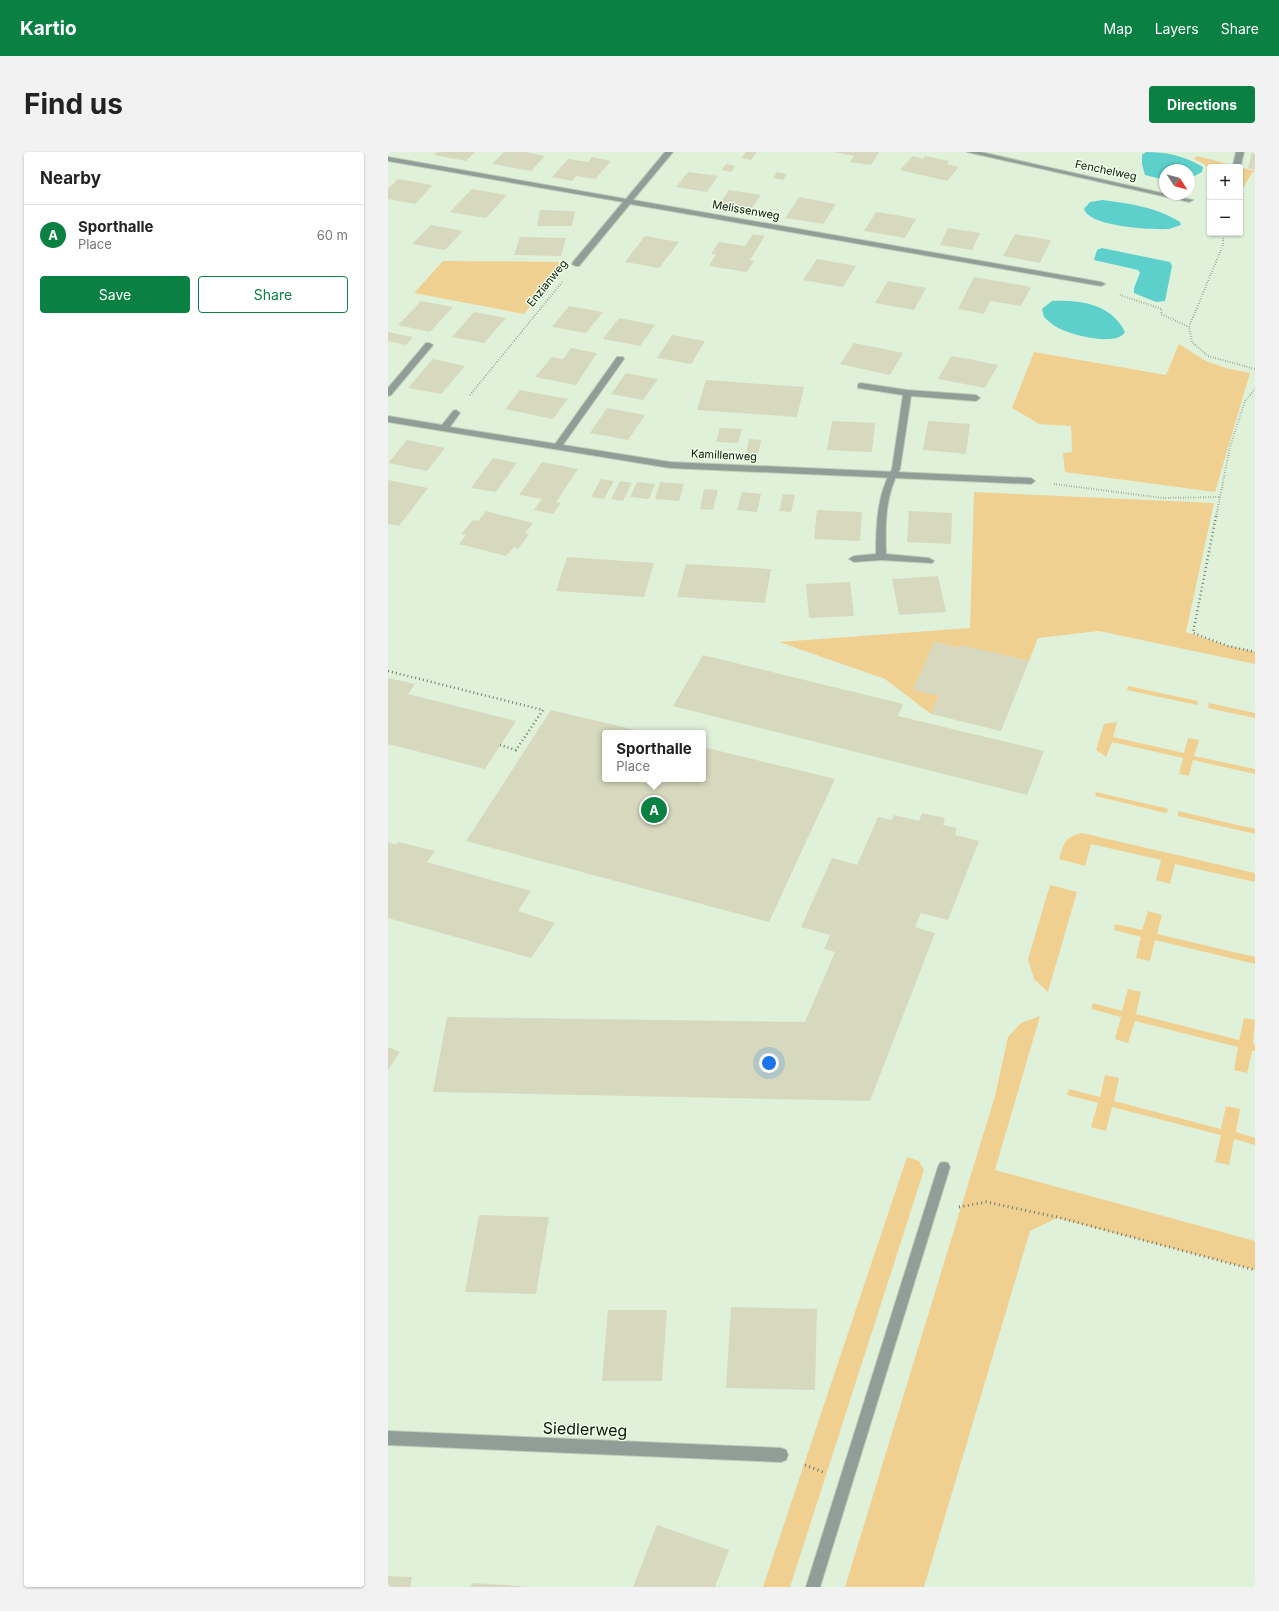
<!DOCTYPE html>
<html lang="en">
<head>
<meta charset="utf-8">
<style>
  :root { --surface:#fff; --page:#f2f2f2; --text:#222; --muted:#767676; --line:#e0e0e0; --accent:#0b8043 }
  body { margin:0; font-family:Inter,sans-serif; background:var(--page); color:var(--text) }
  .controls { position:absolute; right:12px; top:12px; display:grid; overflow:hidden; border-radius:4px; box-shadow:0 1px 3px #0004 }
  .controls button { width:36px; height:36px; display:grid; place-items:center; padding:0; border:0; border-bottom:1px solid var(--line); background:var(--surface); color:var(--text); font:20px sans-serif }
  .compass { position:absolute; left:771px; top:12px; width:36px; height:36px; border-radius:50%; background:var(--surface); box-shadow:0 1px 3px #0004; rotate:126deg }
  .you { position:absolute; left:381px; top:911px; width:14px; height:14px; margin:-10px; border:3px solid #fff; border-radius:50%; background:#1a73e8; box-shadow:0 0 0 6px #1a73e833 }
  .badge { display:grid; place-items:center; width:26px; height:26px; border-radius:50%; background:var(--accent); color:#fff; font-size:13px; font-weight:700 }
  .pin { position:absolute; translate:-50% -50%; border:2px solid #fff; box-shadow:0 1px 4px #0006 }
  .popup { position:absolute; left:214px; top:578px; width:104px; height:52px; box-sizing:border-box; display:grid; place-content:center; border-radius:4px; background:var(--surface); filter:drop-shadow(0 1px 3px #0005); font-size:13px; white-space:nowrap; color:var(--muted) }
  .popup b { font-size:15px; color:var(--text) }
  .popup::after { content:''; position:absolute; left:50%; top:100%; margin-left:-8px; border:8px solid transparent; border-top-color:var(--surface) }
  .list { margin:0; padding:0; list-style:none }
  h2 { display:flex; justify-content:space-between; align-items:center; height:52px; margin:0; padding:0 16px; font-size:17px }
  h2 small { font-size:13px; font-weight:400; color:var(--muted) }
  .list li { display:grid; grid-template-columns:26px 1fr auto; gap:12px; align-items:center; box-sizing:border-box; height:60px; padding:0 16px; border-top:1px solid var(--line) }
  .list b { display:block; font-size:15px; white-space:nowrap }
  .list p { margin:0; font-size:13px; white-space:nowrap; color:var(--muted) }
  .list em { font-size:13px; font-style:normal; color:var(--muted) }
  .actions { display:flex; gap:8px; padding:12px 16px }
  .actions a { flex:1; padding:9px 0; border:1px solid var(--accent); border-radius:4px; text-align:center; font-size:14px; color:var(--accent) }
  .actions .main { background:var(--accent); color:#fff }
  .map { position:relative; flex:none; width:867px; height:1435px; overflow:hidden; border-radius:4px }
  header { display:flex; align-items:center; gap:24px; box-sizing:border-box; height:56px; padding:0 20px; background:var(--accent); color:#fff }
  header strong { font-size:19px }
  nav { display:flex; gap:22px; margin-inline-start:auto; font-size:14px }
  .intro { display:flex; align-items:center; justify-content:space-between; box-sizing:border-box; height:96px; padding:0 24px }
  h1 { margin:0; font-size:28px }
  .button { padding:10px 18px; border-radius:4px; background:var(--accent); color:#fff; font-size:14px; font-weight:700 }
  main { display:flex; gap:24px; padding:0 24px }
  aside { flex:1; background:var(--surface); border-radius:4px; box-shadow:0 1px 3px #0004 }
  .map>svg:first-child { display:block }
</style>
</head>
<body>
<header>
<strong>Kartio</strong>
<nav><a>Map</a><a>Layers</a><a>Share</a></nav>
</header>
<div class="intro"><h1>Find us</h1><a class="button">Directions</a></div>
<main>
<aside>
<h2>Nearby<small></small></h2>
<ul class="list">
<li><span class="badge">A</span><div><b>Sporthalle</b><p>Place</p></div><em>60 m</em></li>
</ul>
<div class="actions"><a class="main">Save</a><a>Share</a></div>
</aside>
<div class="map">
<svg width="867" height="1435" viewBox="0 0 867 1435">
  <rect width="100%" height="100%" fill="#e0f1da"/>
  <g fill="#f0d091">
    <polygon points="809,4 852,15 822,15 822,19 816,12 806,7"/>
    <polygon points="852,15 867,19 864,21 852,41"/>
    <polygon points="55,109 179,110 136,162 26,141"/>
    <polygon points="791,192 818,209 838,216 862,221 827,340 677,320 675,301 684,300 683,274 651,272 624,256 646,200 778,223"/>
    <polygon points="586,340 826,351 798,480 840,494 867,500 867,512 711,479 650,486 641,509 573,494 572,496 546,490 551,544 543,562 497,527 391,490 582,476"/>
    <polygon points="740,534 810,549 809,553 739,538"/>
    <polygon points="821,551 867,561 867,566 820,556"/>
    <polygon points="729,570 725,585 796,601 800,586 811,588 806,604 867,617 867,622 805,608 801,624 791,622 795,606 724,590 718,605 708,598 716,572"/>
    <polygon points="708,640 781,657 778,661 707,644"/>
    <polygon points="790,659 867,677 867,682 790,664"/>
    <path d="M694 681 867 721V730L787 712 782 732 768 728 773 708 703 692 697 714 671 707C676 692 676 685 694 681Z"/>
    <polygon points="662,733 689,740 660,840 646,827 640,807"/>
    <polygon points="760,759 774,763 769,782 867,805 867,812 767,788 762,809 748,806 753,785 726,778 727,772 754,778"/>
    <polygon points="740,837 753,840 748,862 851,888 856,866 867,868 865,892 867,893 867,899 864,899 859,921 846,918 850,895 747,869 740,891 727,887 733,865 703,857 705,851 734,859"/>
    <polygon points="652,864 607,1018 867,1089 867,1118 669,1066 642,1079 536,1435 457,1435 607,944 620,885 633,871"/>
    <polygon points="717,923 731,926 726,949 833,977 838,954 852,957 848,980 867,986 867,993 846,987 841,1013 827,1010 833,983 724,955 718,979 703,975 710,951 679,943 681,937 712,945"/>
    <polygon points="519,1005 531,1009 536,1018 402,1435 375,1435"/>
  </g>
  <g fill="#5dd0cc">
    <path d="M758 0C779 0 797 4 815 15L814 20 801 27V18H777V28L757 23 754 12V3Z"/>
    <path d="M715 48C743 52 768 55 792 70L793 73C789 74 785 76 781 77 765 78 701 75 696 57L702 50Z"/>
    <polygon points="714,96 782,110 784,114 777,149 768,150 746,141 746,136 752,121 750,118 706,108 709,98"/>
    <path d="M664 149C693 148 723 152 737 180 730 194 689 184 677 179 669 176 662 171 656 165L654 157Z"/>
  </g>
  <g fill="#d7d9be">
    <polygon points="49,0 87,0 78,9 46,3"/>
    <polygon points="116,0 137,0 157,4 143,19 104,12"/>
    <polygon points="358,0 369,0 363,8 353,6"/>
    <polygon points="445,0 491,0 483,13 462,10 466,4"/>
    <polygon points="864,0 867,0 867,18 860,16"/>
    <polygon points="525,4 535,7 537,4 561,9 559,12 571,15 559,29 512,18"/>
    <polygon points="204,5 223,9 207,27 188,24 184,29 164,25 180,7 200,10"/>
    <polygon points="338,12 347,14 343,20 334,18"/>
    <polygon points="300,20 330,24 319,40 288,35"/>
    <polygon points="389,20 399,22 395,28 385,26"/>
    <polygon points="10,27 45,33 27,52 0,47 0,37"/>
    <polygon points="84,37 119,43 98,66 62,60"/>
    <polygon points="341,38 373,43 361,60 330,54"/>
    <polygon points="411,45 448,52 435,72 397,66"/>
    <polygon points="152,58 187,59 184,74 149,74"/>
    <polygon points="488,60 508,63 528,67 517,86 476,79"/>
    <polygon points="43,73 75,79 57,98 24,92"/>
    <polygon points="560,76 592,81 584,98 552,93"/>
    <polygon points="365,82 377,84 362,108 366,109 359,120 321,114 328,102 323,102 331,90 357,94"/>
    <polygon points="627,82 663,88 652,111 615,104"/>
    <polygon points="257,84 291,90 271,116 237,110"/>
    <polygon points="132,85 178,86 173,104 126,103"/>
    <polygon points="429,107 468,114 455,135 415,128"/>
    <polygon points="586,125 643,135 633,154 602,149 596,162 570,157"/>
    <polygon points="500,129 538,136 526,158 487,151"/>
    <polygon points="33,149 65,155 42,180 10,173"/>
    <polygon points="181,154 215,160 198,181 164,175"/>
    <polygon points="86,160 118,166 96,191 64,185"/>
    <polygon points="231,166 267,173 252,194 215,187"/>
    <polygon points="0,180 25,185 18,193 0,189"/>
    <polygon points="284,183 317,189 303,212 269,206"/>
    <polygon points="466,191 491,196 515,201 502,223 452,212"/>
    <polygon points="183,196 209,201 188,233 147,225 164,205 175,207"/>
    <polygon points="563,204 586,208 610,213 597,236 550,227"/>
    <polygon points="45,207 77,214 53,242 20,236"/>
    <polygon points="238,221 270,227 255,248 223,242"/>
    <polygon points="318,228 416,235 409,265 309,258"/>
    <polygon points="132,238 180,247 165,267 117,257"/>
    <polygon points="219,256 257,263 240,288 202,281"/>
    <polygon points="444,269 487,271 484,300 439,298"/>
    <polygon points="540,269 582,272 578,302 535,298"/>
    <polygon points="332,276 354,277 350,291 328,290"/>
    <polygon points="361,287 373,288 369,308 357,307"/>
    <polygon points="19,288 57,296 39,319 0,311"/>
    <polygon points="105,306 129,311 108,340 83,336"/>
    <polygon points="154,310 190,317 168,350 173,351 165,362 146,358 154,347 131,343"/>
    <polygon points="213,327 226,329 216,347 203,345"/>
    <polygon points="0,328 40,336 11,374 0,372"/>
    <polygon points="232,329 244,331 235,349 223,347"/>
    <polygon points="249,330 267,332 261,347 242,345"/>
    <polygon points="272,330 296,332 291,349 267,347"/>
    <polygon points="316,337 330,338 325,358 312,357"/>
    <polygon points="354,340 373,342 369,360 349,358"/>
    <polygon points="395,342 407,343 403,360 391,359"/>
    <polygon points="429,358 474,360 472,389 426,387"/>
    <polygon points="98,359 145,371 137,381 141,382 130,397 126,395 118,404 71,392 78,383 73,382 85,368 90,369"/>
    <polygon points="521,359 564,361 563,392 519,390"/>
    <polygon points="179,405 266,411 256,445 168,439"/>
    <polygon points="298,412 383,417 377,451 289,445"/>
    <polygon points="550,424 558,460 511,463 504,427"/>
    <polygon points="462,430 466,464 421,466 418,432"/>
    <polygon points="546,490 572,496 573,493 641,509 613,579 543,562 551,544 525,538"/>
    <polygon points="315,503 515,552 510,564 656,599 639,643 285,554"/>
    <polygon points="0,526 27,532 20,542 128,569 97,617 0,592"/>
    <polygon points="163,558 256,580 217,581 217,627 315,627 315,595 447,627 381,770 78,689"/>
    <polygon points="534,661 557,666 555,673 569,676 567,683 591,689 560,768 533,761 527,775 547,781 482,949 45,940 59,865 417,870 447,800 436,797 442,783 413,775 444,706 469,713 490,665 503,668 506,663 531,669"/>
    <polygon points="0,690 8,693 10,690 47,699 39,710 143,739 130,759 167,771 143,806 0,766"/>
    <polygon points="0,895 12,900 0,918"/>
    <polygon points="91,1063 161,1065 148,1142 77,1140"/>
    <polygon points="343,1155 429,1157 427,1238 338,1236"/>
    <polygon points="220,1158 279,1158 274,1229 214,1229"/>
    <polygon points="269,1373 341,1398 327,1435 245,1435"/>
    <polygon points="0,1424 24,1425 22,1435 0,1435"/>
    <polygon points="84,1431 133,1434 133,1435 83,1435"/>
  </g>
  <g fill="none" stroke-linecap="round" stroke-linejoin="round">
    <defs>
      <g id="service">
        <polygon points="38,191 41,191 45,193 3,243 0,244 0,236"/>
        <polygon points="229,205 235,205 236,207 172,297 166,297 165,295"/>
        <path d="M473 231 519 238 588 243 592 246 588 249 523 244 512 317C497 343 497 373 498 402L541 406 546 409 544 411 493 408 466 410 461 407 466 404 488 402C488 373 489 343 504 317L515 243 470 236V232Z"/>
      </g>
      <g id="minor">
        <polygon points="277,0 285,0 245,48 713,130 717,132 713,134 242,52 191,114 188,114 184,112 185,110 235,50 0,9 0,5 238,47"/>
        <polygon points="579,0 593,0 805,48 801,50"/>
        <polygon points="848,0 856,0 853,13 850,15 845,13"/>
        <polygon points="68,258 72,261 62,275 282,310 643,326 647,329 643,332 282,316 0,270 0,264 54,273 65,259"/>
        <polygon points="556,1010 560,1011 562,1015 432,1435 418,1435 550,1015 552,1011"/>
        <polygon points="0,1279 393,1296 398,1298 400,1303 398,1308 393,1310 0,1293"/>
      </g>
    </defs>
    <use href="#service" stroke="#becdb9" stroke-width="2"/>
    <use href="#minor" stroke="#becdb9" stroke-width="2"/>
    <g stroke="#717c6d" stroke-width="2" stroke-dasharray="0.5 2" stroke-linecap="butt">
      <polyline points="835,81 835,93 801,175 804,190 820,204 867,217"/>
      <polyline points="732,143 774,157 773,162 801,175"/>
      <polyline points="82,243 175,129"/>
      <polyline points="666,332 775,346 832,345"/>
      <polyline points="828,365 842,295 857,249 867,237"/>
    </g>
    <g stroke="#717c6d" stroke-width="2.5" stroke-dasharray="1 3" stroke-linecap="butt">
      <polyline points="828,364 805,481 840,494 867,500"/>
      <polyline points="0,519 155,558 128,598 112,593"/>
    </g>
    <g stroke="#717c6d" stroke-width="3" stroke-dasharray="1 3.5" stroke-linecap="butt">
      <polyline points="571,1055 598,1050 669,1065 867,1118"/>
      <polyline points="417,1313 435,1320"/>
    </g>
    <use href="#service" fill="#919d97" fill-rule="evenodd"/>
    <use href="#minor" fill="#919d97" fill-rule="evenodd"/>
  </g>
  <g text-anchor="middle" stroke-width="3" stroke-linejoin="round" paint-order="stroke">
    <g font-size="11" fill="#0d130b" stroke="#edffe7">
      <text transform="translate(718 18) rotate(12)" y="4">Fenchelweg</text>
      <text transform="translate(358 58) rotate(10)" y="4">Melissenweg</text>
      <text transform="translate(159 131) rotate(-51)" y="4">Enzianweg</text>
      <text transform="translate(336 303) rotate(3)" y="4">Kamillenweg</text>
    </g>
    <g font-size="16" fill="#0d130b" stroke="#edffe7">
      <text transform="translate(197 1277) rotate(2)" y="6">Siedlerweg</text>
    </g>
  </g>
</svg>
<div class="controls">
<button>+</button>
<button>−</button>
</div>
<svg class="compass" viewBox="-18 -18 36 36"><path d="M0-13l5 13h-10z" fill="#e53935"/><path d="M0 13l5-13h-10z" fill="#767676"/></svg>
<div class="you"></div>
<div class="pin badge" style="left:266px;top:658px">A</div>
<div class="popup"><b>Sporthalle</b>Place</div>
</div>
</main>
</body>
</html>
